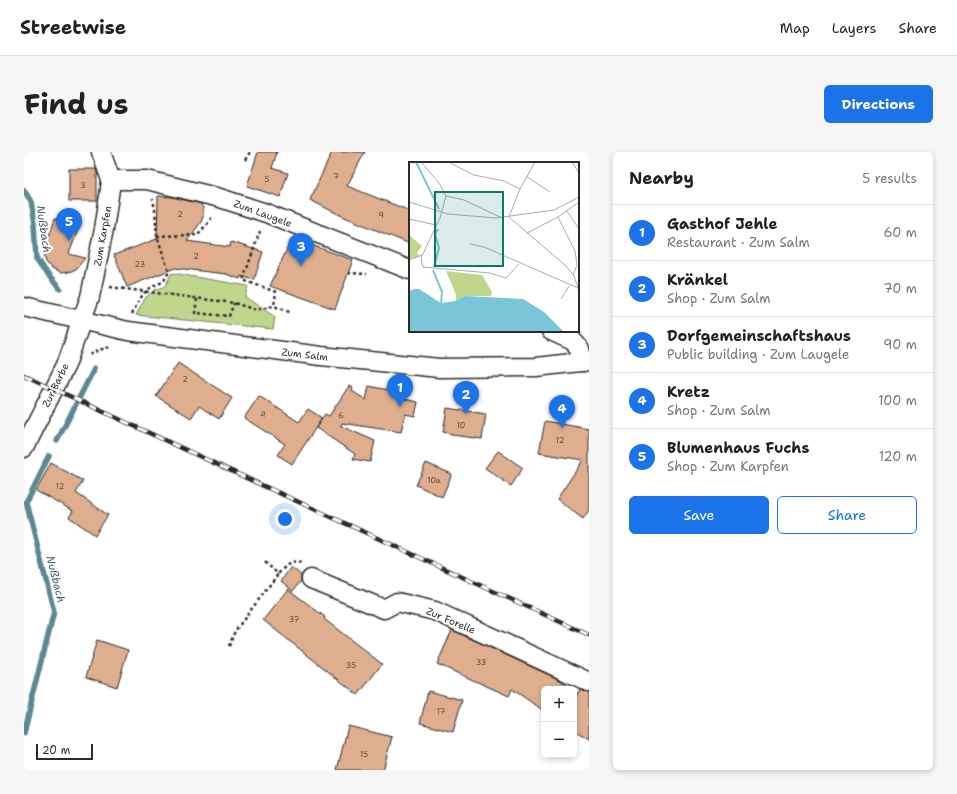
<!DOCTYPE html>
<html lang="en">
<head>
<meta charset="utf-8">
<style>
  :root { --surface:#fff; --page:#f6f6f6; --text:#202124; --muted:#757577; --line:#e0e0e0; --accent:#1a73e8 }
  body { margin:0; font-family:"Shantell Sans",sans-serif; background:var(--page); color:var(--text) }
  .controls { position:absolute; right:12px; bottom:12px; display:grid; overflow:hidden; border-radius:6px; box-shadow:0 2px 6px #0003 }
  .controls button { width:36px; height:36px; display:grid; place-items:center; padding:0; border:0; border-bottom:1px solid var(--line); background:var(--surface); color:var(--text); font:20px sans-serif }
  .scale { position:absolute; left:12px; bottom:10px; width:57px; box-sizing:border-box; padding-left:4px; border:2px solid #2b2b2b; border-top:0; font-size:11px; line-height:14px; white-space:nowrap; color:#2b2b2b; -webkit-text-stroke:3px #fff; paint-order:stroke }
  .you { position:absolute; left:261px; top:367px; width:14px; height:14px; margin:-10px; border:3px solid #fff; border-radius:50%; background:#1a73e8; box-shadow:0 0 0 6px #1a73e833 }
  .badge { display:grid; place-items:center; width:26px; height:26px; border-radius:50%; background:var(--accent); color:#fff; font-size:13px; font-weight:700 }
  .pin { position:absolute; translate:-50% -33px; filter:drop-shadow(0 1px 2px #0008) }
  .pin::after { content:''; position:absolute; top:21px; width:14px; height:12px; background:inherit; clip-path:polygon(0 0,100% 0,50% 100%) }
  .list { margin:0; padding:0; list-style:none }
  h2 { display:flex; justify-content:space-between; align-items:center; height:52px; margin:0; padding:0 16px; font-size:17px }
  h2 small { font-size:13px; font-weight:400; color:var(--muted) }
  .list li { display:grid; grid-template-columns:26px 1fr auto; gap:12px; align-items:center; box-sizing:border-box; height:56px; padding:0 16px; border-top:1px solid var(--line) }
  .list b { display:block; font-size:15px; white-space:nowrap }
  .list p { margin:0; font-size:13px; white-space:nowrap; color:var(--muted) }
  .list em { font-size:13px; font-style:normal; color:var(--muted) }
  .actions { display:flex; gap:8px; padding:12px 16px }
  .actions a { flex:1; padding:9px 0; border:1px solid var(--accent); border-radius:6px; text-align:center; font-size:14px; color:var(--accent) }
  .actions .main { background:var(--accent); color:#fff }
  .map { position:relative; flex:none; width:565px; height:618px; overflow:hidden; border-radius:6px }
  header { display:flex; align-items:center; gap:24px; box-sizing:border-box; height:56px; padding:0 20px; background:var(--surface); border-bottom:1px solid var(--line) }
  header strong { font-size:19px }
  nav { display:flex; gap:22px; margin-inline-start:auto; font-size:14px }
  .intro { display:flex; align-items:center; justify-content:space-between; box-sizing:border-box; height:96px; padding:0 24px }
  h1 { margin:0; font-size:28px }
  .button { padding:10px 18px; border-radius:6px; background:var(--accent); color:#fff; font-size:14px; font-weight:700 }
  main { display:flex; gap:24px; padding:0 24px }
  aside { flex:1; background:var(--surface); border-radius:6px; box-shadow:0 2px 6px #0003 }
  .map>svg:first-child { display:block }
</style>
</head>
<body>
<header>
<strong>Streetwise</strong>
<nav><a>Map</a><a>Layers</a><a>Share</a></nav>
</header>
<div class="intro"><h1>Find us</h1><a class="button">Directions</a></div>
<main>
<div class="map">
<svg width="565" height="618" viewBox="0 0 565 618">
  <rect width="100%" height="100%" fill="#fff"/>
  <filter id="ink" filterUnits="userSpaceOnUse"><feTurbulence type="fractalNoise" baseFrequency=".025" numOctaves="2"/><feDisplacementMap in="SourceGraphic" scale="8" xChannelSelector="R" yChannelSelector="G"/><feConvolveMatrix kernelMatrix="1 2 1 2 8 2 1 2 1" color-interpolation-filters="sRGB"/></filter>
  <g filter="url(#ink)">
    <polygon fill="#bfd78d" stroke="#75815c" points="148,121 224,134 221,145 251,165 249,177 112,163 122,145 131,138 141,134"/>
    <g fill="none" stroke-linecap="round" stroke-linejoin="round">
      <g stroke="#5a8893" stroke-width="5.5">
        <polyline points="0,38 7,50 11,72 13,106 24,123 36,137"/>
        <polyline points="33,289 70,217"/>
        <polyline points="0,581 30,460 2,350 25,304"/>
      </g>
    </g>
    <g fill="#deae8f" stroke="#2b2b2b">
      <polygon points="234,0 253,0 248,16 264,21 256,45 223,34"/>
      <polygon points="308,0 341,0 323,34 386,59 386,92 318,64 286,48"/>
      <polygon points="45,17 72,17 73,21 73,49 45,49"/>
      <polygon points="134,44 148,45 177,52 179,56 179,65 177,70 163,89 206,95 207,90 239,100 230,128 217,124 216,127 202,122 151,116 103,135 90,103 133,87"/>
      <polygon points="31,66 55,75 45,102 61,106 52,117 45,120 36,121 28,117 22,110 20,102 22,93"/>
      <polygon points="268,86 329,108 311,157 246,134"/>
      <polygon points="154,211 208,246 195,267 175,254 167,266 132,244"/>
      <polygon points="325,234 329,235 328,239 342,248 345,234 373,240 372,245 394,250 391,264 381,262 377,280 318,271 317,274 351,289 346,310 329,307 331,302 292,276 301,262 305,264"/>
      <polygon points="235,244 275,270 284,257 298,266 268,312 254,303 261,292 220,266"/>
      <polygon points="423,256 462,262 458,287 428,283 428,282 419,280"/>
      <polygon points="521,269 565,277 565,358 559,367 533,347 559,308 515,301"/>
      <polygon points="474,299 499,316 487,334 461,316"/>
      <polygon points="27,311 59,329 52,341 84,363 71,383 45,365 49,359 12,338"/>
      <polygon points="402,311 428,322 418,345 392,333"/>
      <polygon points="267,415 277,423 277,429 269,439 257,429"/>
      <polygon points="264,437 301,465 300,467 358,512 334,543 239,468"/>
      <polygon points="428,478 536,528 548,537 520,537 520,559 488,537 485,544 413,512"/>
      <polygon points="73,488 104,498 93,535 62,525"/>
      <polygon points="556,537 565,540 565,587 550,578 550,548"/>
      <polygon points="404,539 438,548 429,580 396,571"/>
      <polygon points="324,574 368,585 359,618 313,618"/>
    </g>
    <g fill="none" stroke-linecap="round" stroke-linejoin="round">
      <defs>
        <g id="minor">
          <polyline points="87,28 123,28 196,46 242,61 386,118"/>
          <polyline points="0,155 104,179 297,204 415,216 512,215 565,209"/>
          <polyline points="527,179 549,189 556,197 559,210"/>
          <polyline points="0,296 42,213 66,145 80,77 86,37 87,28 77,0"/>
          <polyline points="287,427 360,457 373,450 411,459 565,530"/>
        </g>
      </defs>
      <use href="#minor" stroke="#2b2b2b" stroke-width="21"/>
      <g stroke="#2b2b2b" stroke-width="2.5" stroke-dasharray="3 3" stroke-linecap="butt">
        <polyline points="221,8 226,0"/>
        <polyline points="236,79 219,128 252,140 250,154"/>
        <polyline points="133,84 173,83 186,69 188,63"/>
        <polyline points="324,121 343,122"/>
        <polyline points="86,135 210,151 232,158 250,154 268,161"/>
        <polyline points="173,147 171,161 205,164 210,151"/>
        <path d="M108 162C117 144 120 137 139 130L145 120 133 84 131 58 129 47"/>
        <polyline points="66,203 74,198 87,195"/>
        <path d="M241 410 254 422C263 413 264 409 278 411"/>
        <polyline points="205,494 211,479 254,422"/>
      </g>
      <use href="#minor" stroke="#fff" stroke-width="18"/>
      <defs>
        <polyline id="rail" points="0,223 231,330 565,483"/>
      </defs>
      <use href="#rail" stroke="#2b2b2b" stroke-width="4.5"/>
      <use href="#rail" stroke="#fff" stroke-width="3" stroke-dasharray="9" stroke-linecap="butt"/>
    </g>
  </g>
  <g text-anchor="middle" stroke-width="4" stroke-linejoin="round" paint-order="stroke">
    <g font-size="8" fill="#584c44">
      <text x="312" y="27">7</text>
      <text x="243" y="30">5</text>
      <text x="59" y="36">3</text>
      <text x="156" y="65">2</text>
      <text x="357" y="66">9</text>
      <text x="172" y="107">2</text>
      <text x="116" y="115">23</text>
      <text x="161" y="230">2</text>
      <text x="239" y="265">4</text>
      <text x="317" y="266">6</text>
      <text x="437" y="276">10</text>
      <text x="536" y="291">12</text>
      <text x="410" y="331">10a</text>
      <text x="36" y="337">12</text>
      <text x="270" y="470">37</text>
      <text x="457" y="513">33</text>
      <text x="327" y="516">35</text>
      <text x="417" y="562">17</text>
      <text x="340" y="605">15</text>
    </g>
    <g font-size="10" fill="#2b2b2b" stroke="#fff">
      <text transform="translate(239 61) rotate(20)" y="4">Zum Laugele</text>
      <text transform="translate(78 84) rotate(-80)" y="4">Zum Karpfen</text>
      <text transform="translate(281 202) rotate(7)" y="4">Zum Salm</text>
      <text transform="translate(31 233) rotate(-64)" y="4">Zur Barbe</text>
      <text transform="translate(427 468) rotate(23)" y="4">Zur Forelle</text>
    </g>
    <g font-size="11" font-style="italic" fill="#466168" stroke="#fff">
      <text transform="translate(20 77) rotate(82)" y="4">Nußbach</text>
      <text transform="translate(32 427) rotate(76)" y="4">Nußbach</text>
    </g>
  </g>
  <g transform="translate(385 10)">
    <rect width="170" height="170" fill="#fff"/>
    <path d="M0 73 13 84 8 91 11 94 0 97ZM37 109 73 113 83 130 82 134H56L47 139V133Z" fill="#bfd78d"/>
    <path d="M6 127H10L32 141 47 139 56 134 114 137 135 150 155 170H0V129Z" fill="#79c6d8"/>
    <path fill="none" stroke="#79c6d8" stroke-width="2" d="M7 0 30 47M25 105 30 86 26 72 29 67M24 108 33 130 32 142"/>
    <path fill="none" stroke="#aaa" stroke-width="1" d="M12 0 30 21 37 34 31 56 12 96 14 105 81 111 97 116 110 102M126 0 111 27 100 55 157 104 165 114 170 129M163 0 170 11M41 1 65 13 95 19 111 27M118 15 141 30M37 34 55 38 93 56M0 40 39 52 87 56 145 48 170 35M158 49 170 67M149 55 166 89 168 103 164 113M0 57 27 63M118 71 149 55 170 40M61 82 75 85 169 126M0 98 13 93M152 137 160 124"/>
    <path fill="#0f766e" fill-opacity="0.15" stroke="#0f766e" stroke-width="2" d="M26 30H94V104H26Z"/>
    <rect width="170" height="170" fill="none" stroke="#2b2b2b" stroke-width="2"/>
  </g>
</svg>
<div class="controls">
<button>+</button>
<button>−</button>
</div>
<div class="scale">20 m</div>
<div class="you"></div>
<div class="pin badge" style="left:376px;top:255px">1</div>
<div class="pin badge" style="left:442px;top:262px">2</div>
<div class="pin badge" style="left:277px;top:114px">3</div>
<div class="pin badge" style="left:538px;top:276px">4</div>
<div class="pin badge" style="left:45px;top:89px">5</div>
</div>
<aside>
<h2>Nearby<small>5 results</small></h2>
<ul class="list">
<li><span class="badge">1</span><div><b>Gasthof Jehle</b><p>Restaurant · Zum Salm</p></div><em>60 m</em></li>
<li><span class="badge">2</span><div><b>Kränkel</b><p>Shop · Zum Salm</p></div><em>70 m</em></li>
<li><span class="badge">3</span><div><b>Dorfgemeinschaftshaus</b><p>Public building · Zum Laugele</p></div><em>90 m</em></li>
<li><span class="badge">4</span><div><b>Kretz</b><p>Shop · Zum Salm</p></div><em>100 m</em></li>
<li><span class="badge">5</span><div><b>Blumenhaus Fuchs</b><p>Shop · Zum Karpfen</p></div><em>120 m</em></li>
</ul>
<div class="actions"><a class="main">Save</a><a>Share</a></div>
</aside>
</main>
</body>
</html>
